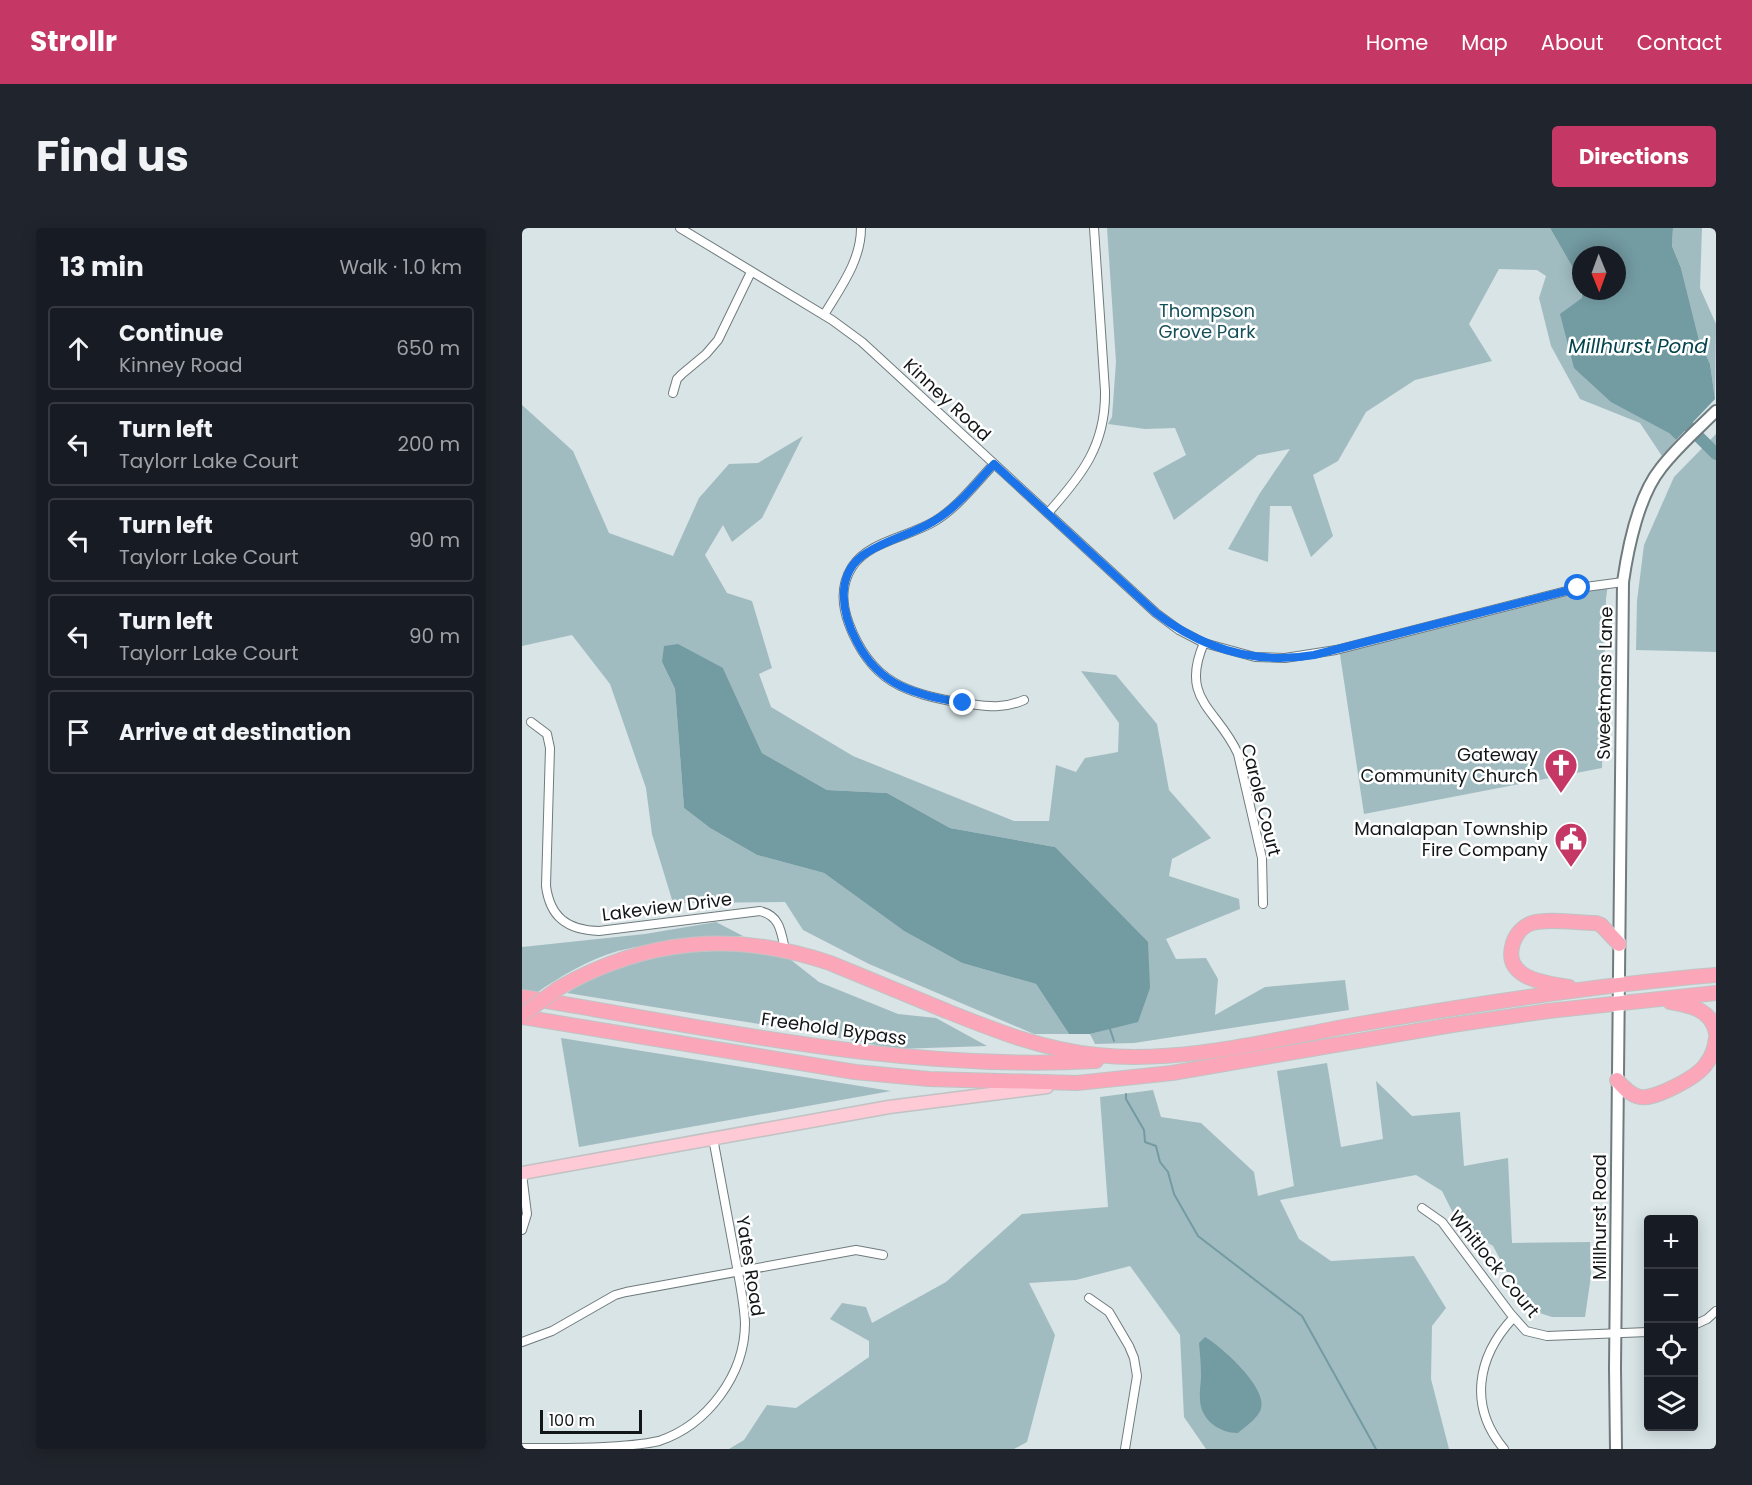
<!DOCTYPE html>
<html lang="en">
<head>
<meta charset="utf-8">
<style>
  :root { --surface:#171b24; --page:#20242c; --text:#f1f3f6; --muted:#9ea1a6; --line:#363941; --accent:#c53865 }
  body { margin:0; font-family:Poppins,sans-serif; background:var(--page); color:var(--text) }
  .controls { position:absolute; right:18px; bottom:18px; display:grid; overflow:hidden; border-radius:6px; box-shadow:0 3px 15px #0003 }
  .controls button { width:54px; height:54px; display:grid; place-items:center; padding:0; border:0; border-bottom:2px solid var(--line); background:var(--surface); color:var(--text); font:30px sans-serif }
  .compass { position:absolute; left:1050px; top:18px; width:54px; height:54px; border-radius:50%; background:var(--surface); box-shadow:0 3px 15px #0003; rotate:179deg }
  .scale { position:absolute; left:18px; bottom:15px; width:102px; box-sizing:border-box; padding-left:6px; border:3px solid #121617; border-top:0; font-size:16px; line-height:21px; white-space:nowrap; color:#121617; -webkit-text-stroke:4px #fff; paint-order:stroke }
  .stop { position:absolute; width:18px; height:18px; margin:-14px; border:4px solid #1a73e8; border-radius:50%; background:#fff }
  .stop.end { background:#1a73e8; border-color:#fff; box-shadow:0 2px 6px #0008 }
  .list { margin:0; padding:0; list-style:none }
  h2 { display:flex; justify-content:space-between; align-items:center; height:78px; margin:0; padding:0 24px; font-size:26px }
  h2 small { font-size:20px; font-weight:400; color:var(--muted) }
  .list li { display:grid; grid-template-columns:39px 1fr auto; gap:18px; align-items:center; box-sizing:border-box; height:84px; margin:0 12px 12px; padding:0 12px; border:2px solid var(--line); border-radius:6px }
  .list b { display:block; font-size:22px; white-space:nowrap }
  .list p { margin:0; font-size:20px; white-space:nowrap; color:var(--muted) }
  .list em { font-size:20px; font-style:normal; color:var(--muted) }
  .icon { flex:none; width:33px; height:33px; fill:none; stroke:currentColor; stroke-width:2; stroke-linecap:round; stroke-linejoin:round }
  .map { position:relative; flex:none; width:1194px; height:1221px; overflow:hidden; border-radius:6px }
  header { display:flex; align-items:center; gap:36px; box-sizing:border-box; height:84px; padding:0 30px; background:var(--accent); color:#fff }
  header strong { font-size:28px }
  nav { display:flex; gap:33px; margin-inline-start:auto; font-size:21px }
  .intro { display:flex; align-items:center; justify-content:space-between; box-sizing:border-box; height:144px; padding:0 36px }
  h1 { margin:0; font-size:42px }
  .button { padding:15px 27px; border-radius:6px; background:var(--accent); color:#fff; font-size:21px; font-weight:700 }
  main { display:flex; gap:36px; padding:0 36px }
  aside { flex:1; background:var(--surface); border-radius:6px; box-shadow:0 3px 15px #0003 }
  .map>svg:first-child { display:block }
</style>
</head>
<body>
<header>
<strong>Strollr</strong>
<nav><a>Home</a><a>Map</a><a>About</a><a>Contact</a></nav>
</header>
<div class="intro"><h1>Find us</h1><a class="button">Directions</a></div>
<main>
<aside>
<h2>13 min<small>Walk · 1.0 km</small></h2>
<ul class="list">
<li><svg class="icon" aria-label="ahead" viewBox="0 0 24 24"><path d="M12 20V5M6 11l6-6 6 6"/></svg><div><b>Continue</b><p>Kinney Road</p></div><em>650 m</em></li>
<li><svg class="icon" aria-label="left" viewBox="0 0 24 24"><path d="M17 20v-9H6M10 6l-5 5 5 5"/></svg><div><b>Turn left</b><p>Taylorr Lake Court</p></div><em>200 m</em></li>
<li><svg class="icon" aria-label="left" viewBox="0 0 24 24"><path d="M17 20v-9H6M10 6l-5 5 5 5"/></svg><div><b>Turn left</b><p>Taylorr Lake Court</p></div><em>90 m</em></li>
<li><svg class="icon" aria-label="left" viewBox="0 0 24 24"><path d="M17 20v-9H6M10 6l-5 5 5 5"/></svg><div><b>Turn left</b><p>Taylorr Lake Court</p></div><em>90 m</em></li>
<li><svg class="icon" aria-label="arrive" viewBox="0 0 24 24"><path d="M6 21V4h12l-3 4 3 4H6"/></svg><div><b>Arrive at destination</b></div></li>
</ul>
</aside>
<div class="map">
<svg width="1194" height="1221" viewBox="0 0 1194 1221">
  <rect width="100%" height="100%" fill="#d8e4e6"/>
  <g fill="#a1bcc1">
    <polygon points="585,0 1028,0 1059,54 1060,70 1147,205 1154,212 1140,228 1118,195 1058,171 1029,118 1017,70 1024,48 1015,42 977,41 947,96 970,133 893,152 844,184 816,233 791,247 811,308 789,329 769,278 748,278 746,334 706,321 738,265 768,221 736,227 652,292 631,245 664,227 653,200 623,201 586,196 590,189 594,134"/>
    <polygon points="1151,0 1180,0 1178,60 1194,96 1193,171 1188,136 1177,112 1159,40 1150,18"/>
    <polygon points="0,177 51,223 87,305 151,328 177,270 207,236 236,235 281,208 240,290 210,314 201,297 183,327 205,365 230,373 250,440 237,446 249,479 331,528 492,593 527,593 534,537 554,544 563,530 596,524 597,495 559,443 594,447 635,496 647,562 689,610 650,631 647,648 717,671 718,681 644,711 654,731 684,730 696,751 693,787 743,759 823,752 827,782 612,815 573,816 568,806 616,793 533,619 428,600 365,565 305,562 240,525 201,440 140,434 153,461 162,580 188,600 235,627 302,645 382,703 440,735 514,756 547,806 512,806 347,736 281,702 263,674 151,675 130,606 124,560 88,456 50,407 0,418"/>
    <polygon points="1194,206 1194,424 1114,422 1115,373 1122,317 1152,249"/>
    <polygon points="1086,355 1084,371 1080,540 842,586 817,420"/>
    <path d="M194 694 221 708C179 711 137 713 96 723 67 731 37 749 13 766L0 764V719L123 706Z"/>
    <polygon points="210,722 264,728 297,754 376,786 414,790 465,818 375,821 280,803 45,765 70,750 136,726"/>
    <polygon points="39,810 369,863 57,919"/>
    <polygon points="805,835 819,919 861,911 854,853 890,888 938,884 942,938 986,930 990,1015 1068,1014 1069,1048 1063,1089 1030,1089 1005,1081 971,1018 937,997 920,963 894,947 758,972 777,1011 809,1033 892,1028 924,1080 910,1098 909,1151 927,1221 684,1221 662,1189 658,1107 608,1038 554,1052 507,1055 533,1107 505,1214 492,1221 207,1221 222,1212 245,1177 274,1180 347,1129 347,1113 308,1091 320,1075 344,1079 350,1095 424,1054 500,986 586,979 578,869 631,862 639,889 679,895 732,944 736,968 772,958 755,843"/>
  </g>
  <g fill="#739ba2">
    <polygon points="1028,0 1151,0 1150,18 1159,40 1177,112 1188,136 1193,171 1154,212 1147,205 1089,174 1052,140 1038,86 1060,70 1060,63 1095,63 1095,27 1059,27 1059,54"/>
    <polygon points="156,416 201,440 240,525 305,562 365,565 428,600 533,619 626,714 628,760 616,794 568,806 547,806 514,756 440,735 382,703 302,645 235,627 188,600 162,580 153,461 140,434 142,418"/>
    <path d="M683 1109C700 1119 746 1160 739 1181 736 1190 724 1198 716 1205 697 1205 679 1192 678 1172 677 1164 679 1156 679 1148 679 1137 678 1126 677 1115Z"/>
  </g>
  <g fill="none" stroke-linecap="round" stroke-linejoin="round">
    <g stroke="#739ba2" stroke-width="2">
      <polyline points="588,801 592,813"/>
      <polyline points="604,866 604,871 622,902 623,914 634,918 638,934 646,944 652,966 676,1008 780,1088 854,1221"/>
    </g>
    <polyline stroke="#739ba2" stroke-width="12" points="1167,199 1194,226"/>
    <defs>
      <g id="street">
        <polyline points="158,0 310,92 340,114 634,385 657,402 682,415 733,429 763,430 814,422 1056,360 1101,354"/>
        <path d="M302 87C318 60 339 33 339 0"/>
        <polyline points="151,165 155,151 160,146 184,126 196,112 229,44"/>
        <path d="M472 236C453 256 436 279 413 293 387 309 347 313 330 339 318 358 320 377 327 396 349 454 383 465 440 475 463 478 479 482 502 472"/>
        <path d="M526 285C560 247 584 217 583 163L572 0"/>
        <path d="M682 415C657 472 696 481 716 526L740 630 741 676"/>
        <path d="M9 494 25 506 28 520 24 658C28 689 45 702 77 703L238 683C258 688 259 703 263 722"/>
        <polyline points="0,946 5,986 0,1002"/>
        <polyline points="900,980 920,994 988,1085 1004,1103 1025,1108 1126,1104"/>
        <polyline points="567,1070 587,1084 607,1118 612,1130 615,1148 603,1221"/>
        <polyline points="1172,1097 1185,1091 1194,1083"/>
        <polyline points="0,1114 30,1103 93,1067 104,1064 334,1022 361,1027"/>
        <path d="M0 1220C39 1220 101 1221 137 1213 185 1197 223 1147 223 1095 222 1071 216 1046 212 1023 205 985 198 948 191 910"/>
        <path d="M982 1221C946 1178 955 1129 991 1090"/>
      </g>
      <path id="secondary" d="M1094 1221 1093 1140 1101 354C1106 319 1117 267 1139 240 1155 219 1176 201 1194 183"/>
      <polyline id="primary" points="0,945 367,879 525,859"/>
      <g id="highway">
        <path d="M1047 759C1023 755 980 751 991 715 994 706 1001 698 1010 695 1026 690 1056 695 1074 695L1079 697 1097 716"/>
        <path d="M37 760C125 710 213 703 308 735 346 751 384 766 422 782 472 802 521 822 575 827 658 836 750 812 832 797 952 776 1073 757 1194 747"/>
        <path d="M0 769C190 800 381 844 574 833"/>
        <path d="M1148 774C1168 777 1190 782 1194 805"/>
        <polyline points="0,789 333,844 407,851 555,855 650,845 930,797 1026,783 1194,765"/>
        <path d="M1095 852C1101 859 1108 867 1118 869 1132 872 1176 849 1184 836 1190 829 1193 819 1194 810"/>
      </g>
    </defs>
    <use href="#street" stroke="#707b7d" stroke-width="10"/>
    <use href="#secondary" stroke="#707b7d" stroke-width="14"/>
    <use href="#primary" stroke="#c1c2c3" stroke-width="15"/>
    <use href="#highway" stroke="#c1c2c3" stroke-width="16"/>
    <use href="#street" stroke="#fff" stroke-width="8"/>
    <use href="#secondary" stroke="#fff" stroke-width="10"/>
    <use href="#primary" stroke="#fdcad5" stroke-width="12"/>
    <use href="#highway" stroke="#fba7b9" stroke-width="14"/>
    <defs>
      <polyline id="highway-bridge" points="0,787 37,760"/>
    </defs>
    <use href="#highway-bridge" stroke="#c1c2c3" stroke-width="16" stroke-linecap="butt"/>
    <use href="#highway-bridge" stroke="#fba7b9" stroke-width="14"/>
  </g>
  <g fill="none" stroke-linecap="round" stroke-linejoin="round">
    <path stroke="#1a73e8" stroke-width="8" d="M441 475C394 466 359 460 335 414 319 384 312 344 346 324 366 311 391 306 412 293 436 279 453 256 472 236L634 385C681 421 734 437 792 427L1056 360"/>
  </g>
  <defs>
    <symbol id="church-pin" viewBox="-11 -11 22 30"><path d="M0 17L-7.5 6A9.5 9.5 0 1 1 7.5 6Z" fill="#c53865" stroke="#fff"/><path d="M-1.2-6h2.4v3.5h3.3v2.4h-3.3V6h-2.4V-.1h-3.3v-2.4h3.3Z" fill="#fff"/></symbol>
    <symbol id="civic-pin" viewBox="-11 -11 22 30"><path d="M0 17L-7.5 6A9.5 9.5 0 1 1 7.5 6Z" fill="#c53865" stroke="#fff"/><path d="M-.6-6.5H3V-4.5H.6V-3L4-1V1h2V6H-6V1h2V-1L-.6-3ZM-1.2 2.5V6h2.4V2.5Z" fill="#fff"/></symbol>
  </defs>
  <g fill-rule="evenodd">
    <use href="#church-pin" x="1020" y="518" width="38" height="52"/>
    <use href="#civic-pin" x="1030" y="592" width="38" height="52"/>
  </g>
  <g text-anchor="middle" stroke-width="5" stroke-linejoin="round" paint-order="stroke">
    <g font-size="18" fill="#154f58" stroke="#fff">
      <text x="685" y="89">Thompson<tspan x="685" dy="21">Grove Park</tspan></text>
    </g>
    <g font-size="18" fill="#121617" stroke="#fff">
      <text transform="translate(425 172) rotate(43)" y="6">Kinney Road</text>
      <text transform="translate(1083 455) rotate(-89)" y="6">Sweetmans Lane</text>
      <text transform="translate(739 572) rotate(76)" y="6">Carole Court</text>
      <text transform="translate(145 679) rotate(-7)" y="6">Lakeview Drive</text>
      <text transform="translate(312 801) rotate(8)" y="6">Freehold Bypass</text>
      <text transform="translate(1078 989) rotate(-90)" y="6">Millhurst Road</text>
      <text transform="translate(972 1036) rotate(51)" y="6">Whitlock Court</text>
      <text transform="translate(228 1038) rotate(81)" y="6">Yates Road</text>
    </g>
    <g font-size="18" fill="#121617" stroke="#fff" text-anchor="end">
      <text x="1016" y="533">Gateway<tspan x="1016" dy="21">Community Church</tspan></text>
      <text x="1026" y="607">Manalapan Township<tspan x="1026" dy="21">Fire Company</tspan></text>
    </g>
    <g font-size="20" font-style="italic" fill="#04454d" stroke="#fff">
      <text x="1116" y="125">Millhurst Pond</text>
    </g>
  </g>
</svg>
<div class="controls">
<button>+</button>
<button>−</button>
<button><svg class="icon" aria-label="locate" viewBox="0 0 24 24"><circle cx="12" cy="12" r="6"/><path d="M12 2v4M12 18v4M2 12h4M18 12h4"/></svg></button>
<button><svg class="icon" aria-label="layers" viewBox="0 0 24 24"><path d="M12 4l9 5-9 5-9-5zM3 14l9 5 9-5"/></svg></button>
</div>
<svg class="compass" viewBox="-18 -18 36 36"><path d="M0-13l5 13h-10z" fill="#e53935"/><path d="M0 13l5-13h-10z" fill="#9ea1a6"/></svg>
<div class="scale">100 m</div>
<div class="stop" style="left:1056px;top:360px"></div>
<div class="stop end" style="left:441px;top:475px"></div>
</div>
</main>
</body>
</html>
